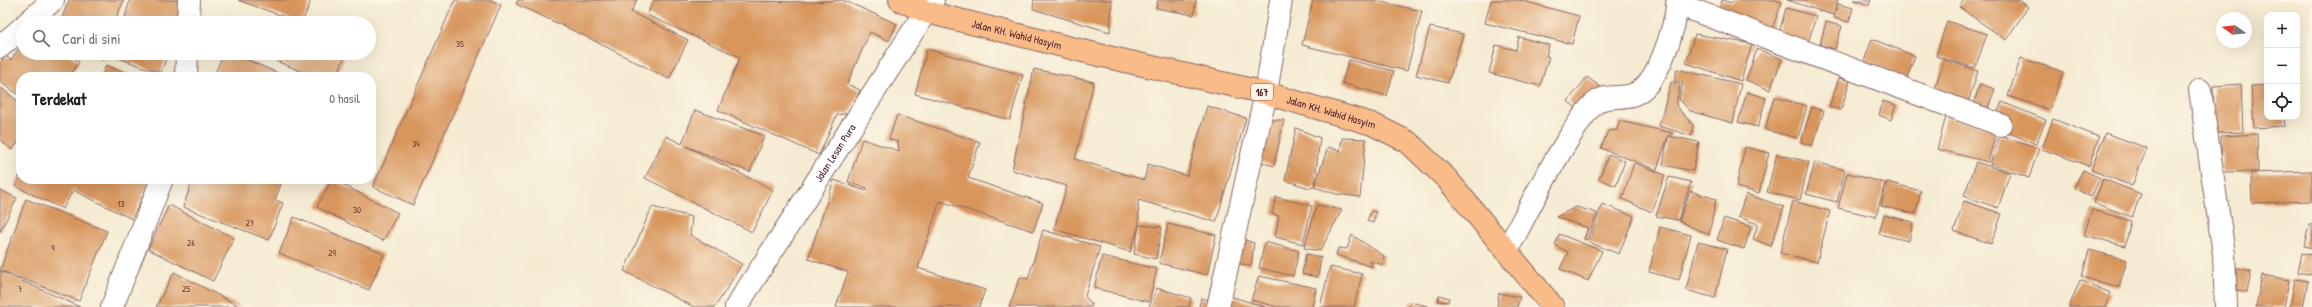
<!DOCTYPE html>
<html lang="id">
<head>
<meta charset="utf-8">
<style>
  :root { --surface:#fff; --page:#f6f6f6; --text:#202124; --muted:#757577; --line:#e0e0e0 }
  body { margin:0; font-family:"Patrick Hand",sans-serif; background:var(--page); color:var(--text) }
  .controls { position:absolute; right:12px; top:12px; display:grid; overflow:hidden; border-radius:8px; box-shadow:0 4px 16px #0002 }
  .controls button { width:36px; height:36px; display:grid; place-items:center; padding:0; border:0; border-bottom:1px solid var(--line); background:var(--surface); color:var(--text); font:20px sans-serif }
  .compass { position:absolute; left:2216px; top:12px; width:36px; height:36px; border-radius:50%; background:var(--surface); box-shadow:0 4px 16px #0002; rotate:284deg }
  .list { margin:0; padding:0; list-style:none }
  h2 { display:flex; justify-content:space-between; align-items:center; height:52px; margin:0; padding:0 16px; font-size:17px }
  h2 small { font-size:13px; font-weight:400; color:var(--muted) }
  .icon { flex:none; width:22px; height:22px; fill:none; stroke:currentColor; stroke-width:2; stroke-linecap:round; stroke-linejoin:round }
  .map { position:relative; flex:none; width:2312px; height:307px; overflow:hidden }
  .search { position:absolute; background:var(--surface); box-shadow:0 4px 16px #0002; left:16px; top:16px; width:360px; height:44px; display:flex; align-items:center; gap:10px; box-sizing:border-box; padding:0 14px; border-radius:22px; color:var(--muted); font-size:15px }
  .panel { position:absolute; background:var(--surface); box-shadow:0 4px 16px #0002; left:16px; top:72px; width:360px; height:112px; border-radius:16px }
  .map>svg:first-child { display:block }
</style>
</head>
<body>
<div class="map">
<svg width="2312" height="307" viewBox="0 0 2312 307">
  <rect width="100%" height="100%" fill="#fcf5e5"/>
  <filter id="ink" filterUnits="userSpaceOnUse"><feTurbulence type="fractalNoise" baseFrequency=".025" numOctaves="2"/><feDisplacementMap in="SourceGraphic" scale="8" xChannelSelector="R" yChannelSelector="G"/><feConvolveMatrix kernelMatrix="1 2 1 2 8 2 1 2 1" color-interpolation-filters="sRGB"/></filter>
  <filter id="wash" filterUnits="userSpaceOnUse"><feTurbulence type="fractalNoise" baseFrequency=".012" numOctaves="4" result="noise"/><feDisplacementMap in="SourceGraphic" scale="16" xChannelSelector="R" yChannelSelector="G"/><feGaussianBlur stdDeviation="0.9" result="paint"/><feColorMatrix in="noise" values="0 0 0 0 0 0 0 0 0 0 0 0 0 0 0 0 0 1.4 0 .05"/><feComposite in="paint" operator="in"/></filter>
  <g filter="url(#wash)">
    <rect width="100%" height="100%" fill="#f5ebd2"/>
    <g id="blocks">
      <g fill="#d8965d">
        <polygon points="69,0 124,0 114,23 60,23"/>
        <polygon points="130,0 185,0 179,23 147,23 125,17"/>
        <polygon points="238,0 311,0 302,23"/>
        <polygon points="455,0 491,0 501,5 413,205 373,187"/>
        <polygon points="518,0 637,0 631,12 688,40 669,79 583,35 516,4"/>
        <polygon points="654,0 812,2 843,0 897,24 889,41 870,32 847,84 860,90 850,113 837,115 819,155 718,110 740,57 647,15"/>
        <polygon points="1034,0 1112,0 1110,32 1033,9"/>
        <polygon points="1158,0 1196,0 1194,15 1156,8"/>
        <polygon points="1313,0 1373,0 1422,11 1407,71 1302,45"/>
        <polygon points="1491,0 1519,0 1579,16 1572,44 1485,23"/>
        <polygon points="1722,0 1732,3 1734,0 1775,0 1782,2 1769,37 1716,17"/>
        <polygon points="1787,0 1838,0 1833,15"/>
        <polygon points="1854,0 1871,0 1869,5"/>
        <polygon points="1964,0 2019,0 2028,7 2006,40 1959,7"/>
        <polygon points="1838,4 1853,8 1849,22 1834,18"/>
        <polygon points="1786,8 1816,16 1807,47 1777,40"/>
        <polygon points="1947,21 1987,34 1975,68 1936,56"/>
        <polygon points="1826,22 1842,26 1835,49 1820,45"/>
        <polygon points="1430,27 1463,34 1448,83 1416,75"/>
        <polygon points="1695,34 1752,44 1741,81 1686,63"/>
        <polygon points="1519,37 1549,45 1546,56 1549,57 1540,86 1489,73 1496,45 1516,50"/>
        <polygon points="1872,39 1915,56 1906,80 1863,64"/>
        <polygon points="23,42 23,53 67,53 79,62 69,77 21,77 21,96 0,82 0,63 5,56 11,60"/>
        <polygon points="927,49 1023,75 1010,120 915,94"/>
        <polygon points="1757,49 1782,59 1770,90 1746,80"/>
        <polygon points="89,53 105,53 103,60"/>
        <polygon points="116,53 168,53 161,73 115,57"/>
        <polygon points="224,53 231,53 287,77 213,77"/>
        <polygon points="258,53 337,53 345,57 336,77 314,77"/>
        <polygon points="2021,58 2063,72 2050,110 2008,96"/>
        <polygon points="1349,60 1394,71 1387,96 1342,83"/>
        <polygon points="1944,60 1978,71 1966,109 1932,98"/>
        <polygon points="106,65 136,77 101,77"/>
        <polygon points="1034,69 1094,82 1075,159 1144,180 1148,164 1187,176 1207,106 1246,118 1216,222 1138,200 1139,225 1130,252 1054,229 1067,186 1012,170"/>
        <polygon points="1677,69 1741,84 1733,123 1690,111 1679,99 1683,83 1674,81"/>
        <polygon points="1587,77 1606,91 1582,113 1568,101"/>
        <polygon points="1839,78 1850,81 1841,110 1829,107"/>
        <polygon points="1671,82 1680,85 1676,106 1693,125 1692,136 1659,126"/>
        <polygon points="1980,84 1995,89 1985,116 1971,111"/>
        <polygon points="2241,84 2243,132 2214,133 2213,86"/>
        <polygon points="2267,85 2267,117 2284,117 2285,126 2254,128 2251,86"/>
        <polygon points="0,87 21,104 21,139 12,150 0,140"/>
        <polygon points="1747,92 1766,98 1758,127 1738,122"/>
        <polygon points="1774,97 1807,106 1798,138 1765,130"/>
        <polygon points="1883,101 1896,105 1891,120 1879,115"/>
        <polygon points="2002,102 2046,120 2036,144 1992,126"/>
        <polygon points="1812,107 1824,111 1812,146 1801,142"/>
        <polygon points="695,110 764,136 750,172 686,146 773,190 752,232 645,178 666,136 682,144"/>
        <polygon points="897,115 980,142 968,178 1043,203 1033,231 940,201 918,268 985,290 979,307 836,307 848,272 808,259 834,180 866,191 867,188 848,182 862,139 899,151 898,142 889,139"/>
        <polygon points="1946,117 1997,130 1988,162 1937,149"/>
        <polygon points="2053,119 2099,137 2089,166 2042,149"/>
        <polygon points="1268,120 1284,120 1274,166 1261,162"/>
        <polygon points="1619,121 1673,133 1668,136 1699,142 1693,171 1663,165 1668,136 1657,170 1601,148 1608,131 1617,130"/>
        <polygon points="1296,128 1320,138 1314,187 1309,188 1285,180"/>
        <polygon points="2105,133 2147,148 2132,186 2091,170"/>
        <polygon points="2257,134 2258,172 2222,172 2221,136"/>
        <polygon points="2000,135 2039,148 2029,178 1990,164"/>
        <polygon points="1342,138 1366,139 1360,197 1336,194 1314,187 1328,147 1340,151"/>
        <polygon points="1745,147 1769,153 1759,193 1736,187"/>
        <polygon points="1609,154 1625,161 1616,186 1599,179"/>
        <polygon points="1777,154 1809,162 1800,200 1767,192"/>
        <polygon points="1815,162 1845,170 1837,202 1806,194"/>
        <polygon points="1976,162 2010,173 1998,208 1964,196"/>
        <polygon points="1634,163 1665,175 1652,212 1622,199"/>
        <polygon points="2083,170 2100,178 2091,197 2074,188"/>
        <polygon points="2312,171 2312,201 2252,203 2251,173"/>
        <polygon points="21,173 21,179 151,179 132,219 73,190 63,209 15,186"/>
        <polygon points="1847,173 1885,183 1876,217 1838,208"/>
        <polygon points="1669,177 1691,182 1678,220 1656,216"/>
        <polygon points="193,179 283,179 275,200 283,203 269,240 183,207"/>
        <polygon points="332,179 398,213 383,241 317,207"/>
        <polygon points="2103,179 2141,194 2132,217 2094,203"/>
        <polygon points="1887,182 1921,191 1915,214 1881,206"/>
        <polygon points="0,190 17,198 0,232"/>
        <polygon points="1690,191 1716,199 1709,235 1679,221"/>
        <polygon points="1746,194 1784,207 1771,246 1753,239 1758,224 1738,217"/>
        <polygon points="1276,197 1312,206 1303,244 1275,237 1279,216 1272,214"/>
        <polygon points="26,199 107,231 79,301 0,270"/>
        <polygon points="1793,201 1830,211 1817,262 1780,253"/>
        <polygon points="1964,201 2002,214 1991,244 1954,231"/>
        <polygon points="1602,204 1634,216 1619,254 1589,242"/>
        <polygon points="169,205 234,238 213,281 148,249"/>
        <polygon points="1317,205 1342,210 1320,251 1304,248"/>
        <polygon points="652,207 692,217 690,235 742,264 715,307 694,307 624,271"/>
        <polygon points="1576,207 1597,213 1587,240 1584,239 1588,228 1556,217"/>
        <polygon points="2092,210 2131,221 2125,246 2084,235"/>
        <polygon points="1371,211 1376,212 1373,223 1367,221"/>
        <polygon points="1884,215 1913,222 1909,241 1879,234"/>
        <polygon points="294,217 384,254 369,290 279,253"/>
        <polygon points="1724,218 1751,227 1744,249 1717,240"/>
        <polygon points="1168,224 1216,235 1207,275 1159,263"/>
        <polygon points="2309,224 2312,225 2312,248 2304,246"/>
        <polygon points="1139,225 1162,227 1156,259 1134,254"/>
        <polygon points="1660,227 1691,235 1679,280 1649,272"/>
        <polygon points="1043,230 1100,247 1085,296 1092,305 1091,307 1009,307 1020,277 1028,279"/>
        <polygon points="1559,234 1602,251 1588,281 1560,269 1568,252 1555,245"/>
        <polygon points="1352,235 1384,256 1383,265 1370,261 1372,267 1336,255 1338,248 1347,249"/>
        <polygon points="1245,240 1254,243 1251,266 1237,263"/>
        <polygon points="1265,242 1299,251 1293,276 1259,268"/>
        <polygon points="1698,242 1727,249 1715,298 1686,290"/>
        <polygon points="2089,250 2127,260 2119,287 2082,277"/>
        <polygon points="2302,253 2312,255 2312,275 2298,272"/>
        <polygon points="1306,254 1321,257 1318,277 1302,274"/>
        <polygon points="1102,256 1157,269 1149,302 1094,288"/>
        <polygon points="1330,267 1362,274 1354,307 1320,307"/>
        <polygon points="2236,268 2251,271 2247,292 2233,289"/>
        <polygon points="0,271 80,307 0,307"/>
        <polygon points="174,272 241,307 156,307"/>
        <polygon points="2262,275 2289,280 2284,307 2256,307"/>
        <polygon points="1259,276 1316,288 1312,307 1278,307 1251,300"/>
        <polygon points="2295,279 2308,281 2303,307 2290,307"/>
        <polygon points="2080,280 2111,293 2105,307 2069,307"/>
        <polygon points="1157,288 1191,298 1189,307 1149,307"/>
        <polygon points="1499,293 1520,297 1517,307 1497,307"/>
        <polygon points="1439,295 1449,298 1448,302 1438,301"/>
        <polygon points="1230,296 1265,307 1228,307"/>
        <polygon points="1201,298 1213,301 1212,307 1199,307"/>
        <polygon points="1410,302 1428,306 1428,307 1409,307"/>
      </g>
    </g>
  </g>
  <g filter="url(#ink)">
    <use href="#blocks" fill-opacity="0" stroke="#866665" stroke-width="1"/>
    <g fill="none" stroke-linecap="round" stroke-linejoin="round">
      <defs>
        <g id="minor">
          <polyline points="1677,4 2001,125"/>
          <polyline points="27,23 53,0"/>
          <polyline points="188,23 189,0"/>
          <polyline points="0,47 23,27"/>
          <polyline points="186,77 187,53"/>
          <polyline points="2200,90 2224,254 2226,307"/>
          <path d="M1507 250C1527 213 1545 174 1569 138 1576 127 1584 113 1594 104 1605 94 1619 99 1632 95 1659 87 1675 26 1678 0"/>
          <polyline points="112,307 162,179"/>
          <path id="s1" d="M736 307 933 0"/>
          <polyline points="1218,307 1266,93 1281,0"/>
        </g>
        <g id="major">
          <path id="s2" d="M900 0 927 12 1099 55 1266 93 1372 124 1408 142 1447 179 1553 307"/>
        </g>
      </defs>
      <use href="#minor" stroke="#866665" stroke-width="24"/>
      <use href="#major" stroke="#866665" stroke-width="24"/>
      <use href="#minor" stroke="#fff" stroke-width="22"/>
      <use href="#major" stroke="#f9bc89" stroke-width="22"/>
    </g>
  </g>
  <g text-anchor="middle" stroke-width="3" stroke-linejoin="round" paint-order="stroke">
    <g font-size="9" fill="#6e3d38">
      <text x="460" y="47">35</text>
      <text x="416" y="147">34</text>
      <text x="121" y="207">13</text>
      <text x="357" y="213">30</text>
      <text x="250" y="226">27</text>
      <text x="191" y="246">26</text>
      <text x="53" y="251">9</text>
      <text x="332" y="256">29</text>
      <text x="20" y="292">7</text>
      <text x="186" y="292">25</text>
    </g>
    <rect fill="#fcf5e5" stroke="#7f5f63" stroke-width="1" x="1251" y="84" width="22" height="16" rx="3"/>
    <g font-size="10" font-weight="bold" fill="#4a1f2b">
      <text x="1262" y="96">167</text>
    </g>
    <g font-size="11" fill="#4a1f2b" stroke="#fcf5e5">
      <text dy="4" stroke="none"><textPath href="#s2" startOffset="122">Jalan KH. Wahid Hasyim</textPath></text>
      <text dy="4" stroke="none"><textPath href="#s2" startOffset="446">Jalan KH. Wahid Hasyim</textPath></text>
      <text dy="4" stroke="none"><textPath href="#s1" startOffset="183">Jalan Lesan Pura</textPath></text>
    </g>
  </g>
</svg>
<div class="controls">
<button>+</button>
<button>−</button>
<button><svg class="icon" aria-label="locate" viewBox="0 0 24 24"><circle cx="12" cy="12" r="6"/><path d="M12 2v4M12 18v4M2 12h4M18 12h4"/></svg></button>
</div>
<svg class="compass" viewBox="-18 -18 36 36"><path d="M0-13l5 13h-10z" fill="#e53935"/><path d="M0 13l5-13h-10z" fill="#757577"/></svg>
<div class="search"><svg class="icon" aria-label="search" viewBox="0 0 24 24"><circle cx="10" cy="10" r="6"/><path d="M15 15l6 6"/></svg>Cari di sini</div>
<section class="panel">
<h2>Terdekat<small>0 hasil</small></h2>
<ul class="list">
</ul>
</section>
</div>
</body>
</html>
